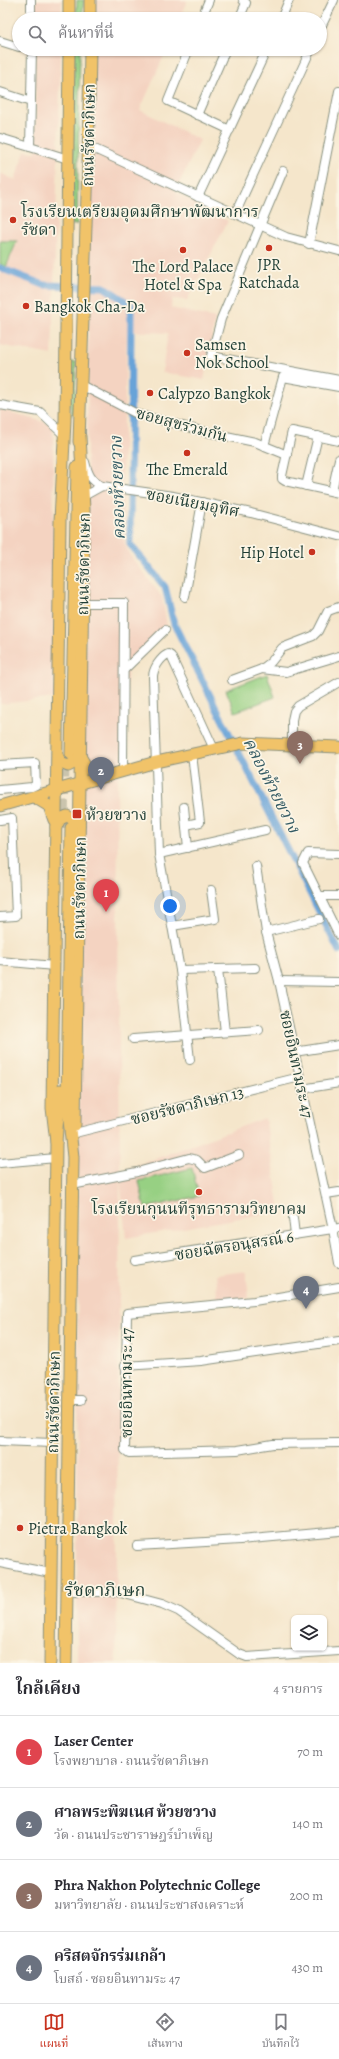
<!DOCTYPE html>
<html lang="th">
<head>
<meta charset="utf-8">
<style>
  :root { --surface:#fff; --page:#f7f7f7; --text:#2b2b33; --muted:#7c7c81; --line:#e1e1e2; --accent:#c8321e }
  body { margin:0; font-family:Alegreya,"Noto Serif Thai",serif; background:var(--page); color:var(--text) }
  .controls { position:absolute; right:12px; bottom:12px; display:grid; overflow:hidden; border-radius:6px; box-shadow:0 1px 3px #0004 }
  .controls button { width:36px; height:36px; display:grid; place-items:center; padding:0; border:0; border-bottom:1px solid var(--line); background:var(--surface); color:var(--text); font:20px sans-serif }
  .you { position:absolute; left:170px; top:906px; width:14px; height:14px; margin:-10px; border:3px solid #fff; border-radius:50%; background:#1a73e8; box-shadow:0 0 0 6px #1a73e833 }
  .badge { display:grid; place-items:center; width:26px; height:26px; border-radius:50%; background:var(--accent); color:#fff; font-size:13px; font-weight:700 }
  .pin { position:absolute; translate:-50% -33px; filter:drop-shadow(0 1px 2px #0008) }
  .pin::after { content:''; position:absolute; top:21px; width:14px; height:12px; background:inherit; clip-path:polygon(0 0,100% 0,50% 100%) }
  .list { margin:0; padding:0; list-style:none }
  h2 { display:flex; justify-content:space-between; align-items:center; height:52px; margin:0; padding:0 16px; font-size:17px }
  h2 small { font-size:13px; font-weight:400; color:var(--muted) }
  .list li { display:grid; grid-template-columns:26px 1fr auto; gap:12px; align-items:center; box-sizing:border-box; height:72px; padding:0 16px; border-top:1px solid var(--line) }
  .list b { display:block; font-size:15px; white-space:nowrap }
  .list p { margin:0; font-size:13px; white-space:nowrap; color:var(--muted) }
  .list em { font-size:13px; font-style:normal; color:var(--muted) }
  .icon { flex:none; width:22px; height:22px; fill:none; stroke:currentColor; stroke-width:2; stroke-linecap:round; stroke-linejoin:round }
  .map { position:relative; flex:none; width:339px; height:1663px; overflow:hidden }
  .search { position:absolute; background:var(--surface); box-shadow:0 1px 3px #0004; left:12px; right:12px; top:12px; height:44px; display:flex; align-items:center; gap:10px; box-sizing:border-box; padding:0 14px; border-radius:22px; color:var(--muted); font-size:15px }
  .sheet { height:340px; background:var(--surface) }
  nav { display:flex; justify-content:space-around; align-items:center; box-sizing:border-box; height:56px; border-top:1px solid var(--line); background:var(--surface); font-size:11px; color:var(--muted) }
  nav a { display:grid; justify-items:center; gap:2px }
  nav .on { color:var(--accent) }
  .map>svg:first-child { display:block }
</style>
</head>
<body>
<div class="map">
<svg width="339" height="1663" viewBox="0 0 339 1663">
  <rect width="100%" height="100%" fill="#fcf5e5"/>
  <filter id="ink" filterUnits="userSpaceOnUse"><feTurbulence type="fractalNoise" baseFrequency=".025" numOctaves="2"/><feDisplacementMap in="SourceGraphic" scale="8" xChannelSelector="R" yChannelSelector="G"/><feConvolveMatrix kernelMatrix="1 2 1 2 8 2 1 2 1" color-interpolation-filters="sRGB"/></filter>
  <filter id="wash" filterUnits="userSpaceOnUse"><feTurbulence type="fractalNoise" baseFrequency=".012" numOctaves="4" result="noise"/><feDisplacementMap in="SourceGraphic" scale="16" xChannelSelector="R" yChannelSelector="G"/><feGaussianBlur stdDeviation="0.9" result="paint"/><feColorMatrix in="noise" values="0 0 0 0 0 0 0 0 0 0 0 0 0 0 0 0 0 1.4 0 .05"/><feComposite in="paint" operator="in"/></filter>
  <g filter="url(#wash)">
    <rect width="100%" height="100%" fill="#f5e6cb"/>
    <g fill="#f4d3c1">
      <polygon points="35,0 62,0 61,19 35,19"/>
      <polygon points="94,0 187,0 179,19 92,19"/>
      <polygon points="35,49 61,49 52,355 0,345 0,173 15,180 25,151 36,152"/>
      <polygon points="92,49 167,49 140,110 200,140 175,192 228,221 187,300 172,299 171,308 215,318 204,380 162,372 168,333 127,331 122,482 125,543 129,554 162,597 167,625 128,663 122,762 117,784 120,1172 265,1118 280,1211 126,1238 120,1179 116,1663 77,1663 78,1194"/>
      <polygon points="0,409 47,423 53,428 55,698 0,704"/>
      <polygon points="246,1271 249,1298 218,1302 215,1275"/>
    </g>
    <g fill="#97d083" stroke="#5b865c">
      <polygon points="77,0 84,0 82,19 76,19"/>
      <polygon points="74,49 80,49 77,224 72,225"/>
      <polygon points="0,241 17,241 6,267 0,264"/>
      <polygon points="70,362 76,362 75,411 72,416 70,406"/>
      <polygon points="267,674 275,697 235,712 226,690"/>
      <polygon points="192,1168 199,1196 145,1208 139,1181"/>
    </g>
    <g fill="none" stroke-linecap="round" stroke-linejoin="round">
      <polyline stroke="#67a3d8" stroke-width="7" points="0,268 44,285 104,287 131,305 130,544 165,587 174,624 339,951"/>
    </g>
  </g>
  <g filter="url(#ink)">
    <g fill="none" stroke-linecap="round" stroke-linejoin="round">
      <polyline stroke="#cac4ad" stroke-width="11" stroke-dasharray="11 5.5" stroke-linecap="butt" points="63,828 64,754"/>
      <defs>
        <g id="minor">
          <polyline points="31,0 31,19"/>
          <polyline points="201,19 209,0"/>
          <polyline points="239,19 246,3 243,0"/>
          <polyline points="281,19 289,0"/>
          <polyline points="320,29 334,0"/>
          <polyline points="0,41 19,47"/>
          <polyline points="32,49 30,147 68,159"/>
          <polyline points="189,49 168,101 230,130"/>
          <polyline points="0,92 31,102"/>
          <polyline points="197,115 226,49"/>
          <polyline points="0,138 30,147"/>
          <polyline points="88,146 286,237 339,251"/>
          <polyline points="283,171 221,319 211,356 339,380"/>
          <polyline points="198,197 267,49"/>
          <polyline points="235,214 311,49"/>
          <polyline points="309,244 339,91"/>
          <polyline points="81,385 137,414 202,431 255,442 287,455"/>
          <polyline points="0,405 40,412 64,435"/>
          <polyline points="339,441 292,431 282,476 282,479 285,481 339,493"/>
          <polyline points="264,446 283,377 339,387"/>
          <path d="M85 462C88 474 91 481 102 486L173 496 251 513 339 536"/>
          <polyline points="306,486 318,436"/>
          <polyline points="332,491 339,459"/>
          <polyline points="84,496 102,486"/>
          <polyline points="185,597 202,502"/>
          <polyline points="83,603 124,603 123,772"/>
          <polyline points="125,669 165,630"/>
          <polyline points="262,669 286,672 339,656"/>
          <polyline points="232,680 262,669 271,662 282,648 313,636 318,631 328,611 339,607"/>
          <polyline points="292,744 292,720 294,711 298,706 339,682"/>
          <polyline points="0,765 35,763 36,785 32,787 0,790"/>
          <polyline points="184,807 188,848"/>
          <polyline points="0,820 12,818 16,916 0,917"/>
          <polyline points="186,825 200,822 192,754"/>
          <polyline points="159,854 265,830"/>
          <polyline points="339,854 308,853 303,863 339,936"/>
          <polyline points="256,866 266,932 279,981 333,1229 339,1263"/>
          <polyline points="319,896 339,896"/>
          <polyline points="172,926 215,919 211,890"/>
          <polyline points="266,932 319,919"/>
          <polyline points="0,961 54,966"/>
          <polyline points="218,969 225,1032"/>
          <polyline points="180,970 255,968"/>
          <polyline points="279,981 339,982"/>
          <polyline points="133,1039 259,1030"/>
          <polyline points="294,1052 339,1045"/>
          <path d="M190 1060 180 970 159 854 153 677C153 669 160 658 168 654L171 656 214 749"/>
          <polyline points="302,1089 339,1083"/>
          <polyline points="75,1133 300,1077"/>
          <polyline points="0,1163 56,1158"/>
          <polyline points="72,1185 137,1172 189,1158 197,1160 205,1168 239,1155"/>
          <polyline points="326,1194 339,1192"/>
          <polyline points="293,1218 295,1235"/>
          <polyline points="134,1260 339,1228"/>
          <polyline points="339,1287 254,1301 127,1313 125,1450 129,1453 237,1450 273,1444 339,1443"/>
          <polyline points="125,1366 201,1361 339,1341"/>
          <polyline points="70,1400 81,1400"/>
          <polyline points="0,1441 53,1443"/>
          <polyline points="137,1546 240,1540 339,1531"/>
          <polyline points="0,1563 51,1573"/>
          <polyline points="67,1592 117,1592 162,1604 178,1611 239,1654 247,1657 339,1651"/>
        </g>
        <g id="major">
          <polyline points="90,0 90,19"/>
          <polyline points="69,19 69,0"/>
          <polyline points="79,442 88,164 90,49"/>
          <polyline points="71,754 77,467"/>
          <polyline points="80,756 87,768 100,778"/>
          <polyline points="58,757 61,763 68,766 76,762 80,756"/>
          <polyline points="34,797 49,806 54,820"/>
          <polyline points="0,806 156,762 243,743 339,747"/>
          <polyline points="56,827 60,819 67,816 75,820 79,826"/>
          <polyline points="75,1125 84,509 80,436"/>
          <polyline points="56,1142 52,1108 60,521 65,421 69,49"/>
          <polyline points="50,1663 56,1142 60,1090"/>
          <polyline points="66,1663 73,1157 67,1102 71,828"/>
        </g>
      </defs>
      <use href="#minor" stroke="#8a9280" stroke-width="10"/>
      <use href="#major" stroke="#8a9280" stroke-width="13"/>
      <use href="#minor" stroke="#fff" stroke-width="8"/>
      <use href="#major" stroke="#f1c369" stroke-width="11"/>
    </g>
  </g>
  <g fill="#c8321e" stroke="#fcf5e5" stroke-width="1.5">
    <circle cx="13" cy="220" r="4"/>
    <circle cx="269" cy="248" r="4"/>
    <circle cx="183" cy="250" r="4"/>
    <circle cx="26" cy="306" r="4"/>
    <circle cx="187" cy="353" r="4"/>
    <circle cx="150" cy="393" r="4"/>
    <circle cx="187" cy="453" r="4"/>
    <circle cx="312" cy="552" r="4"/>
    <rect x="72" y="809" width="10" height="10" rx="2"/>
    <circle cx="199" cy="1192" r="4"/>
    <circle cx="20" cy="1528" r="4"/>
  </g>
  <g text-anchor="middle" stroke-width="3.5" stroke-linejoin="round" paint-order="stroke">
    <g font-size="16" fill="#1f3d34" stroke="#fcf5e5">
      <text transform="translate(88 135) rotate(-89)" y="6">ถนนรัชดาภิเษก</text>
      <text transform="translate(182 424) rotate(15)" y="6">ซอยสุขร่วมกัน</text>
      <text transform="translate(193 502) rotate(11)" y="6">ซอยเนียมอุทิศ</text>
      <text transform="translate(83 564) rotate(-89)" y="6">ถนนรัชดาภิเษก</text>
      <text transform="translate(79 888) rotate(-89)" y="6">ถนนรัชดาภิเษก</text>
      <text transform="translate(297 1064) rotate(78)" y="6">ซอยอินทามระ 47</text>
      <text transform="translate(187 1105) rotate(-14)" y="6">ซอยรัชดาภิเษก 13</text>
      <text transform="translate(234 1245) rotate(-9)" y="6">ซอยฉัตรอนุสรณ์ 6</text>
      <text transform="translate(126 1383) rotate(-90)" y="6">ซอยอินทามระ 47</text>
      <text transform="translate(53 1402) rotate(-89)" y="6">ถนนรัชดาภิเษก</text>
    </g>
    <g font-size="16" fill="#1f3d34" stroke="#fcf5e5" text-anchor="start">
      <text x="21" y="217">โรงเรียนเตรียมอุดมศึกษาพัฒนาการ<tspan x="21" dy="18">รัชดา</tspan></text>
      <text x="269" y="270" text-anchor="middle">JPR<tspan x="269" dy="18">Ratchada</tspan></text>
      <text x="183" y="272" text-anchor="middle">The Lord Palace<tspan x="183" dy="18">Hotel &amp; Spa</tspan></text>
      <text x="34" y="312">Bangkok Cha-Da</text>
      <text x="195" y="350">Samsen<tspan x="195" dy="18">Nok School</tspan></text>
      <text x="158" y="399">Calypzo Bangkok</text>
      <text x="187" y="475" text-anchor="middle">The Emerald</text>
      <text x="304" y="558" text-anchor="end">Hip Hotel</text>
      <text x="86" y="820">ห้วยขวาง</text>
      <text x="199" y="1214" text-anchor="middle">โรงเรียนกุนนทีรุทธารามวิทยาคม</text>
      <text x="28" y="1534">Pietra Bangkok</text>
    </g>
    <g font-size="17" font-style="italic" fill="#355c65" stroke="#fcf5e5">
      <text transform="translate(117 488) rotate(-92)" y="6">คลองห้วยขวาง</text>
      <text transform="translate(272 785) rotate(63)" y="6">คลองห้วยขวาง</text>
    </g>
    <g font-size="18" fill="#1f3d34" stroke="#fcf5e5">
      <text x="105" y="1596">รัชดาภิเษก</text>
    </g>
  </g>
</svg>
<div class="controls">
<button><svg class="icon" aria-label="layers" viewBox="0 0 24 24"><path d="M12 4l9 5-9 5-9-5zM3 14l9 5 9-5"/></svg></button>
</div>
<div class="you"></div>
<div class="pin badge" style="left:106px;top:912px;background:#e0444e">1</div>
<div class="pin badge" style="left:101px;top:790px;background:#6b7280">2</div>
<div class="pin badge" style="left:300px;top:764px;background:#8d6e63">3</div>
<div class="pin badge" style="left:306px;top:1309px;background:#6b7280">4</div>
<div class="search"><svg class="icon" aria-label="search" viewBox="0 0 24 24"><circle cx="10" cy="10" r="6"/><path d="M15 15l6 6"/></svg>ค้นหาที่นี่</div>
</div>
<section class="sheet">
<h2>ใกล้เคียง<small>4 รายการ</small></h2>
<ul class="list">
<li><span class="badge" style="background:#e0444e">1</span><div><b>Laser Center</b><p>โรงพยาบาล · ถนนรัชดาภิเษก</p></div><em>70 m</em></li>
<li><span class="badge" style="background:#6b7280">2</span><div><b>ศาลพระพิฆเนศ ห้วยขวาง</b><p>วัด · ถนนประชาราษฎร์บำเพ็ญ</p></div><em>140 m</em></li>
<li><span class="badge" style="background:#8d6e63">3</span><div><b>Phra Nakhon Polytechnic College</b><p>มหาวิทยาลัย · ถนนประชาสงเคราะห์</p></div><em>200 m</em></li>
<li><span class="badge" style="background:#6b7280">4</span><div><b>คริสตจักรร่มเกล้า</b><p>โบสถ์ · ซอยอินทามระ 47</p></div><em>430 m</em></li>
</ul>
</section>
<nav>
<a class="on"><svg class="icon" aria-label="map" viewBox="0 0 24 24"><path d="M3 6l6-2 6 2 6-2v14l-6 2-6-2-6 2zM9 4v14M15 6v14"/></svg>แผนที่</a>
<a><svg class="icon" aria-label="directions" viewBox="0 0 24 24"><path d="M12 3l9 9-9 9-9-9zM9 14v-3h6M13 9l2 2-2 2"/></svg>เส้นทาง</a>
<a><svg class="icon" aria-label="saved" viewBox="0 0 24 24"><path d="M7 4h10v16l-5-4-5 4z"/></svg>บันทึกไว้</a>
</nav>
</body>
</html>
